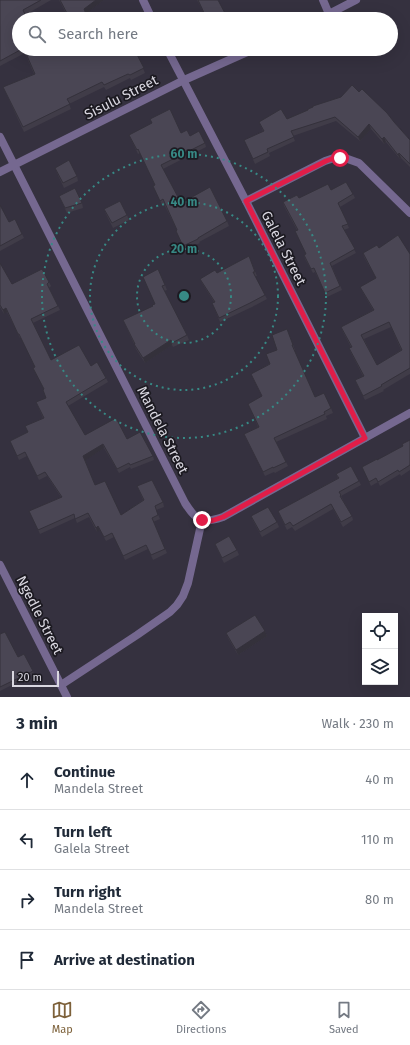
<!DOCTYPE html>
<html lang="en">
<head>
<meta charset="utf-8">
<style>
  :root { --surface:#fff; --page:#f6f6f7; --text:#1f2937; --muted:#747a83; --line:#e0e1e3; --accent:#7d613a }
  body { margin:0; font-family:"Fira Sans",sans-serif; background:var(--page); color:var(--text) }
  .controls { position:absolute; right:12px; bottom:12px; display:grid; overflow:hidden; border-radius:0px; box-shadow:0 4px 16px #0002 }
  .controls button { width:36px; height:36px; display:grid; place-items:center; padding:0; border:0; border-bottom:1px solid var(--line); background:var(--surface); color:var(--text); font:20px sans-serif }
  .scale { position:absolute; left:12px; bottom:10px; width:47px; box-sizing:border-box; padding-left:4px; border:2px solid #d9d7e0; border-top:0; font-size:11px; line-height:14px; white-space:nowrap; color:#d9d7e0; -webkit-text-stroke:3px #1c1a21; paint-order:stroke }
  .stop { position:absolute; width:12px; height:12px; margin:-9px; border:3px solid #e11d48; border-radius:50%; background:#fff }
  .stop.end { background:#e11d48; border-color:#fff; box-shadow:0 1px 4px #0008 }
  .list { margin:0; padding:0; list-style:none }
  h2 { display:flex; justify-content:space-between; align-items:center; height:52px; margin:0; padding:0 16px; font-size:17px }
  h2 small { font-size:13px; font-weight:400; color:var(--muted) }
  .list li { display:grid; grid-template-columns:26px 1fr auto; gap:12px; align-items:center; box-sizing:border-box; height:60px; padding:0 16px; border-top:1px solid var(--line) }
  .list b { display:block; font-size:15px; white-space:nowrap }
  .list p { margin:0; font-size:13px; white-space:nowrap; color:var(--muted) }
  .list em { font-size:13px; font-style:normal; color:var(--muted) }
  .icon { flex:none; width:22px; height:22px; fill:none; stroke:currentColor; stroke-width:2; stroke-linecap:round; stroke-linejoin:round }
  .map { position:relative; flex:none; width:410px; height:697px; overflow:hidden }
  .search { position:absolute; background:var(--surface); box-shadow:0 4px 16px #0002; left:12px; right:12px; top:12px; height:44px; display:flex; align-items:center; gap:10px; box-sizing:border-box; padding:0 14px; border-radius:22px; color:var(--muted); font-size:15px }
  .sheet { height:292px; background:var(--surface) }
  nav { display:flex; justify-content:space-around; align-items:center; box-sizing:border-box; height:56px; border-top:1px solid var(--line); background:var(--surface); font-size:11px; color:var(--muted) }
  nav a { display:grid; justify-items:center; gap:2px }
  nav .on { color:var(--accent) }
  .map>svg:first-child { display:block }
</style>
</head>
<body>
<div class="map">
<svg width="410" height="697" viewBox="0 0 410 697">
  <rect width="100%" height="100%" fill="#35313f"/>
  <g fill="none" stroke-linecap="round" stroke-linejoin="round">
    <g stroke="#756890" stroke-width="8">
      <polyline points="143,0 152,19"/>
      <polyline points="323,0 329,14"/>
      <polyline points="167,49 246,201 365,438"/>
      <path d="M0 137 185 503C197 522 202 524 223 517L410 413"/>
      <polyline points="246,201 325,161 334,158 345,158 359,163 410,213"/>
      <polyline points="61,685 137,635 170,612 177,605 183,596 188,583 202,520"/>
    </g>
    <g stroke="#756890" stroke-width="8">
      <polyline points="319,19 356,0"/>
      <polyline points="0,172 182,81 254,49"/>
      <polyline points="0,565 67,697"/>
    </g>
  </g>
  <g fill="#403c48" fill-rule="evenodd">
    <polygon points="0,0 51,0 25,15 19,49 137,49 135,50 145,73 131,80 130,78 106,90 104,87 69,104 71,109 24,132 3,87 34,74 25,53 0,66"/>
    <polygon points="59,0 104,0 86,13 88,19 69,19"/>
    <polygon points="197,0 218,0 228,19 207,19"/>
    <polygon points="308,110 394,122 410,140 410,167 401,158 400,159 386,142 384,144 371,129 360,141 336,121 293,136 295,141 269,153 270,156 255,164 244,140 263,131 259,122 287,119"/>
    <polygon points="181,133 190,136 205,143 206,147 163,169 179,199 183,202 227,221 229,226 199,242 200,243 184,250 178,235 177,230 164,204 162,205 155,190 153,186 155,185 140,153 138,154 129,135"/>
    <polygon points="55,168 77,176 78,181 64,188 57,173"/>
    <polygon points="331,190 353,194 355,198 340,207 349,228 344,230 356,253 332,266 342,290 327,297 315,272 313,273 305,259 304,255 306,254 295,231 297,230 284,206 283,202"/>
    <polygon points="59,196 82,203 83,208 67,213"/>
    <polygon points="0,205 9,222 22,234 24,238 0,251"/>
    <polygon points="104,209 127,215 129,220 113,228 106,214"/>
    <path d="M379 248 410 254V374L408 375 383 390 384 391 365 400 357 385 355 380 363 376 351 353 349 348 351 347 343 332 341 327 373 310 362 291 360 287 376 278 364 257 363 253ZM391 327 401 350 377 365 364 339Z"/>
    <polygon points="249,256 257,276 255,276 267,299 252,307 220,322 212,303 214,302 202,283 200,279 217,273"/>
    <polygon points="0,263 12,284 49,282 51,286 49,288 60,310 33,323 51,360 91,366 106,378 108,382 68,406 85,435 127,439 153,456 154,460 131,469 130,467 119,473 104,448 85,460 95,485 121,515 143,500 137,486 163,502 164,507 156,510 160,519 153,522 167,553 153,560 148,549 125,560 114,537 106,541 100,530 97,532 89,517 77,523 75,518 40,534 29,511 61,497 47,476 39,480 27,456 19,460 10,441 28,432 25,426 43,418 36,402 46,398 44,389 35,372 33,368 35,367 21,338 20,338 7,312 4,314 0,307"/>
    <polygon points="145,281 165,285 167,290 164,291 187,335 189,340 173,347 172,345 145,363 136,349 134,344 123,320 153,306 155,304"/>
    <polygon points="287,329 295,350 294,350 315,397 331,408 333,413 326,416 327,419 276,442 288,466 275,473 274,472 265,476 246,439 244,434 258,427 248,404 262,397 251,374 269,364"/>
    <polygon points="410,440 410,470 401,476 400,474 380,486 378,482 371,486 362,467 377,460 403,446"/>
    <polygon points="336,474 359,481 361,485 341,496 343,500 352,516 353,520 343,527 333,509 295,531 292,527 287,530 280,516 278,511 338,478"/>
    <polygon points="251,516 277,522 279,527 262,537 253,521"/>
    <polygon points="215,544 237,550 239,555 224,563 217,549"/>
    <polygon points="265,631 267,636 238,655 228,638 226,633"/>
    <polygon points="0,634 18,657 33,671 34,674 0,691"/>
  </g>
  <g fill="#34313b">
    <polygon points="96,0 104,0 85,14 84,9"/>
    <polygon points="369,124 371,129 360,141 358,137"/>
    <polygon points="384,137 386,142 384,144 382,139"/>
    <polygon points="399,153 401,158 400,159 398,155"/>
    <polygon points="6,308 7,312 4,314 3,310"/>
    <polygon points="171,340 172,345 145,363 143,358"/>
    <polygon points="103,444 104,448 84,461 83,456"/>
    <polygon points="98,526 100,530 97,532 96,528"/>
    <polygon points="265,631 267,636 238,655 236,650"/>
  </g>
  <g fill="#4a4654" stroke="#34313b" fill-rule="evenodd">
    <polygon points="0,0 41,0 23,10 27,19 19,19 19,49 22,49 0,61"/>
    <polygon points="60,0 96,0 84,9 88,19 70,19"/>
    <polygon points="198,0 218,0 228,19 207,19"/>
    <polygon points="24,49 134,49 144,68 130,75 128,74 104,85 102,82 67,99 70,104 23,127 3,87 35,74"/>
    <polygon points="352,85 359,92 362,89 387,113 394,122 410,140 410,164 399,153 398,155 384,137 382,139 369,124 358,137 335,117 291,131 294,137 267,149 268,152 253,159 244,140 264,131 259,122 281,109 287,119 308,110 308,109 313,107 313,106 341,97"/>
    <polygon points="170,109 181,133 187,130 190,136 199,131 205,143 161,165 179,199 181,198 183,202 210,187 227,221 198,238 198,239 183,246 176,231 177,230 163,199 160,201 153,186 155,185 138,149 137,150 129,135 152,123 150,119"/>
    <polygon points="69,160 77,176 63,183 55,168"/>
    <polygon points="346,182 353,194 338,203 348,224 342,226 355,249 330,263 340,286 325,293 314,268 311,269 304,255 306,254 295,231 298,230 283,202 297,195 299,198 328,184 331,190"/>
    <polygon points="75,188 82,203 65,208 59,196"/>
    <polygon points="120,201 127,215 112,223 104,209"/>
    <polygon points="0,205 9,222 15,219 22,234 0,246"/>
    <path d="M398 235 410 254V368L381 385 382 386 363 396 355 380 364 376 349 348 352 347 341 327 374 310 360 287 376 278 363 253 377 245 379 248ZM389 322 402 350 377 365 361 335Z"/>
    <polygon points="249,256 255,272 253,272 265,295 250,303 219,318 212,303 215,302 200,279 215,270 217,273"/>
    <polygon points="0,263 12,284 42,269 49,282 47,284 58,306 31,319 51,360 79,345 91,366 97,362 106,378 66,402 85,435 116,418 127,439 140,432 153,456 130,465 129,463 117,469 103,444 83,456 95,485 105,481 121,515 144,500 137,486 152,480 163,502 155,506 158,515 152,518 165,549 151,555 146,545 123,556 112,533 104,537 98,526 96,528 88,513 75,519 74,514 38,530 29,511 62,497 45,472 37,476 25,452 17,456 10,441 28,432 25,426 44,418 36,402 46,398 43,390 44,389 33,368 35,367 19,334 18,334 6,308 3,310 0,305"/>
    <polygon points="158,269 165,285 162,286 187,335 172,343 171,340 143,358 134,344 135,344 123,320 153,306 152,305 155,304 143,277"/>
    <polygon points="287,329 293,345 292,345 315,397 324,393 331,408 324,412 325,414 274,438 286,462 273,468 273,467 263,472 244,434 259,427 248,404 262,396 251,374 270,364 266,354 277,350 272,335"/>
    <polygon points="410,440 410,465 399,472 398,470 378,482 376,478 369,482 362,467 377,459 377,460 403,446 402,444"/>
    <polygon points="351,466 359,481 339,492 341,495 340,496 352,516 341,522 331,504 293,526 290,522 285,525 278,511 339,478 336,474"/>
    <polygon points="268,507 277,522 260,532 251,516"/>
    <polygon points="229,536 237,550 222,558 215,544"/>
    <polygon points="255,615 265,631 236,650 226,633"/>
    <polygon points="5,632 18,657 24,654 33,671 0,687 0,634"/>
  </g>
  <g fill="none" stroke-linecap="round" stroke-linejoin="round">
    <polyline stroke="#e11d48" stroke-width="5" points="202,520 211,521 223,517 365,438 246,201 326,161 334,158 340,158"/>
  </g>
  <g fill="none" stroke="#378985" stroke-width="2" stroke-dasharray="2 4">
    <circle cx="184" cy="296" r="47"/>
    <circle cx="184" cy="296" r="94"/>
    <circle cx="184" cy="296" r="142"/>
  </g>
  <g text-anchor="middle" stroke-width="3.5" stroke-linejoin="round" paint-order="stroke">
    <g font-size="14" fill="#d9d7e0" stroke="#1c1a21">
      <text transform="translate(121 97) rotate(-27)" y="5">Sisulu Street</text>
      <text transform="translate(284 248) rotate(63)" y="5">Galela Street</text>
      <text transform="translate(163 430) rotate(63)" y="5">Mandela Street</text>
      <text transform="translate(40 615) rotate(63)" y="5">Ngedle Street</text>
    </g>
  </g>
  <circle cx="184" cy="296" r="6" fill="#378985" stroke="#1c1a21" stroke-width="2"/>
  <g font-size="12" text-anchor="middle" font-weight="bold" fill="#378985" stroke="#1c1a21" stroke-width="3.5" stroke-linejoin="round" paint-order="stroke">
    <text x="184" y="158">60 m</text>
    <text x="184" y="206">40 m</text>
    <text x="184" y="253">20 m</text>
  </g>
</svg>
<div class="controls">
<button><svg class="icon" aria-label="locate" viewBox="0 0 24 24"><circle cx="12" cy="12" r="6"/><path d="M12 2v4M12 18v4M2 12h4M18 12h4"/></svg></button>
<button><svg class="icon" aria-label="layers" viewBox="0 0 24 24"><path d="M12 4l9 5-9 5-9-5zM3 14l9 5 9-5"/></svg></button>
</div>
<div class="scale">20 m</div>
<div class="stop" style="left:340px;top:158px"></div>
<div class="stop end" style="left:202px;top:520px"></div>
<div class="search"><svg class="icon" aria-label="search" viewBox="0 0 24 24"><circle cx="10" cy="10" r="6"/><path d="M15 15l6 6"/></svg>Search here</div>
</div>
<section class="sheet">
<h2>3 min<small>Walk · 230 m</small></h2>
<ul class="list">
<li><svg class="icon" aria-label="ahead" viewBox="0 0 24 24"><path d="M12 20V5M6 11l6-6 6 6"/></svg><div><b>Continue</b><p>Mandela Street</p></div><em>40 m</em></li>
<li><svg class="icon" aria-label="left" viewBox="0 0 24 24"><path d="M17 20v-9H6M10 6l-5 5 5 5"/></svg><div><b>Turn left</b><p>Galela Street</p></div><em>110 m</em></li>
<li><svg class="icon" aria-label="right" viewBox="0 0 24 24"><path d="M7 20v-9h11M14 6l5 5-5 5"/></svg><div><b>Turn right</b><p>Mandela Street</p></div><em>80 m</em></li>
<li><svg class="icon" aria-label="arrive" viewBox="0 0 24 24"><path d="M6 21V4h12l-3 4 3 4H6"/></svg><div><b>Arrive at destination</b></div></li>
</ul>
</section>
<nav>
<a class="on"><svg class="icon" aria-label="map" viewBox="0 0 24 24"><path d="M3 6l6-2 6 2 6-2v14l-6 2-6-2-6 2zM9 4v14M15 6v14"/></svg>Map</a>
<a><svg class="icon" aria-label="directions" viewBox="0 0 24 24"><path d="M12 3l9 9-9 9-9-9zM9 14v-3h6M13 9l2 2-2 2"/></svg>Directions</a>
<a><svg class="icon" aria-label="saved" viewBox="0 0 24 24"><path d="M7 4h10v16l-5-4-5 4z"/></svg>Saved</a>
</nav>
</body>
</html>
